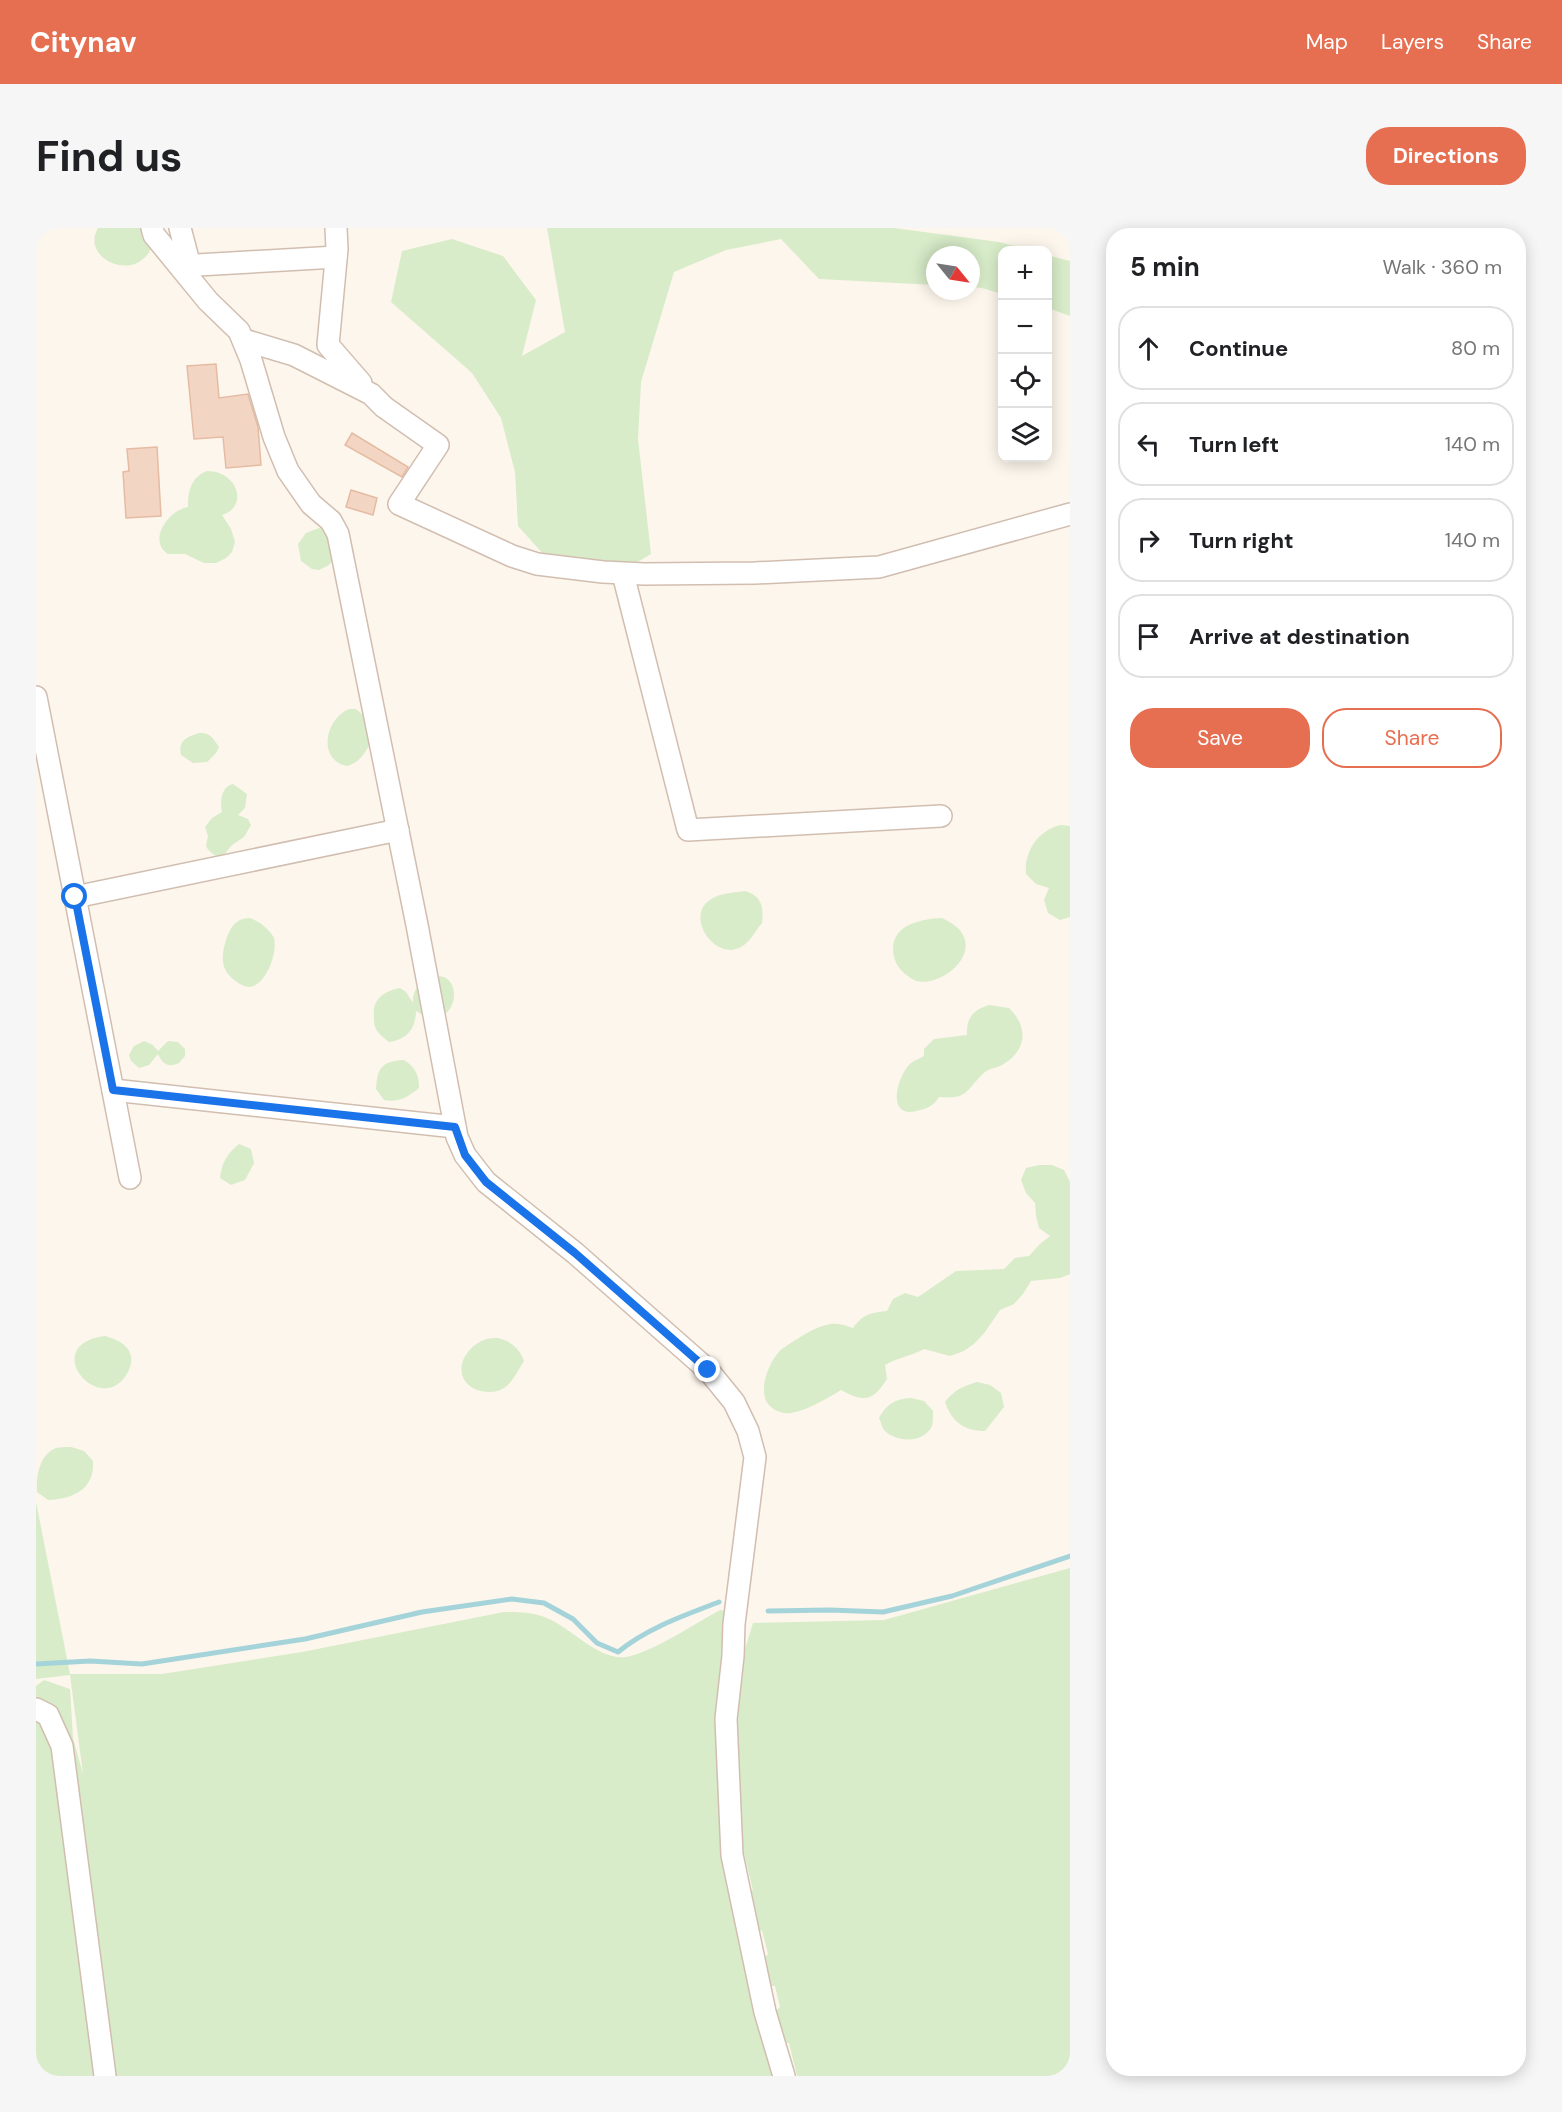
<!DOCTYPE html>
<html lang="en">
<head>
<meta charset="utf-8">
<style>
  :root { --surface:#fff; --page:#f6f6f6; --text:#202124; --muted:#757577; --line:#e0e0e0; --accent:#e76f51 }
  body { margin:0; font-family:"DM Sans",sans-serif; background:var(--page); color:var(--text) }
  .controls { position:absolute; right:18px; top:18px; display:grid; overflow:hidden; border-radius:12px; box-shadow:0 3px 15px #0003 }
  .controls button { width:54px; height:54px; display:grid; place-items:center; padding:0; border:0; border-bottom:2px solid var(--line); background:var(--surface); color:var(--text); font:30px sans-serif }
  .compass { position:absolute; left:890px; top:18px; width:54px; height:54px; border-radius:50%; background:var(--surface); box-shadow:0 3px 15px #0003; rotate:120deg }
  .stop { position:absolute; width:18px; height:18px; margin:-14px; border:4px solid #1a73e8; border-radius:50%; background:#fff }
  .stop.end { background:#1a73e8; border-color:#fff; box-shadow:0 2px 6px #0008 }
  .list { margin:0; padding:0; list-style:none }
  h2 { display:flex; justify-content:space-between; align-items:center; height:78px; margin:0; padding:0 24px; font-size:26px }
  h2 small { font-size:20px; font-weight:400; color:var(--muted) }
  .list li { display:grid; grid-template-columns:39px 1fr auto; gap:18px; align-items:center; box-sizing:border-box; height:84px; margin:0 12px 12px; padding:0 12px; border:2px solid var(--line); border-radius:24px }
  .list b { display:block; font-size:22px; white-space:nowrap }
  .list em { font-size:20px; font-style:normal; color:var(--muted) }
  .actions { display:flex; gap:12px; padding:18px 24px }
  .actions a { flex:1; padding:14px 0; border:2px solid var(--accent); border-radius:24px; text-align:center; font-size:21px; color:var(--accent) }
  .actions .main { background:var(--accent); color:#fff }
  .icon { flex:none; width:33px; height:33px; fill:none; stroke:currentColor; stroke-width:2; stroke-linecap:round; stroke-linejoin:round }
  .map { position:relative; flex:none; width:1034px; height:1848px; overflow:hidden; border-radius:24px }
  header { display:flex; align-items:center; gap:36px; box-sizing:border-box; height:84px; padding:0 30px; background:var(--accent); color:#fff }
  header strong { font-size:28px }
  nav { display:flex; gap:33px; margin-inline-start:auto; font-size:21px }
  .intro { display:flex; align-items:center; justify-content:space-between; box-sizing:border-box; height:144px; padding:0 36px }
  h1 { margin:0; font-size:42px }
  .button { padding:15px 27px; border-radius:24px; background:var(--accent); color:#fff; font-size:21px; font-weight:700 }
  main { display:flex; gap:36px; padding:0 36px }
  aside { flex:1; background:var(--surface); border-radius:24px; box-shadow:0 3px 15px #0003 }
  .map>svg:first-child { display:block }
</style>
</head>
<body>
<header>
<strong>Citynav</strong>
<nav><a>Map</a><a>Layers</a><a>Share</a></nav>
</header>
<div class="intro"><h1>Find us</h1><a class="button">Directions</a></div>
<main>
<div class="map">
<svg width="1034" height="1848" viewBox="0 0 1034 1848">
  <rect width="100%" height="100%" fill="#fdf6ec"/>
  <g fill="#d8ecc9" fill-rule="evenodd">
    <path d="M62 0H111C112 6 115 13 115 19 114 24 111 28 107 31 87 49 46 27 62 0Z"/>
    <polygon points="511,0 858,0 963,14 995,22 966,22 966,66 946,60 935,59 935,27 899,27 899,57 783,51 745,11 690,22 638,44 605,154 602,211 615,326 568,354 517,337 482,298 479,244 465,190 436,145 355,74 366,23 416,11 467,28 500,72 486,128 529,104"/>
    <polygon points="1011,27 1034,33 1034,88 1012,80"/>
    <path d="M171 243C202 243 213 279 186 287L195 301 199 314 196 324 190 330 180 335H168L149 326H132C111 312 133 282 152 279 152 263 155 249 171 243Z"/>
    <polygon points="283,300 290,300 297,331 293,337 283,342 276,341 265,333 262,316 270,305"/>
    <path d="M313 481H320L335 494 338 508C331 521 326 534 311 538 281 532 289 491 313 481Z"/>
    <path d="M163 505C174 504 177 510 183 519L180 525 171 534 157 535 145 527C142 512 151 509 163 505Z"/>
    <path d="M197 556 211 566 209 580 202 587 212 591 215 597 208 609 196 617 186 629C179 629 173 624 170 618L172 608 169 599 176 590 186 584C184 573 185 559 197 556Z"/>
    <path d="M1024 597 1034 598V689L1024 692 1012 685 1008 672 1013 660 1000 656 990 646C988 623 1002 603 1024 597Z"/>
    <path d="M709 663C726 668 728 680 726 695 718 705 712 718 700 721 678 728 653 693 670 675 680 665 696 665 709 663Z"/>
    <path d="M214 690C222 693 234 701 238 710 242 724 230 758 213 759 209 759 204 756 201 754 183 742 185 727 191 709 193 704 196 697 201 694 204 691 209 690 214 690Z"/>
    <path d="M906 690C914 694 922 698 927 707 940 731 903 759 880 753 875 751 869 746 865 742 860 737 857 728 857 721 857 696 886 691 906 690Z"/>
    <path d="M401 748C422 747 423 779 407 787 403 789 396 789 392 790L380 783C380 801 370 812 353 814 349 811 344 807 342 804 338 799 338 794 338 789 336 771 348 763 364 760L370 764 377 775C376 758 388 753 401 748Z"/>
    <path d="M953 777 973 780C993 799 991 823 966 837 961 840 954 840 949 844 930 861 933 872 903 869 898 877 893 880 884 882 851 893 859 854 872 838 876 833 883 831 888 828V821L898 811 931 807C930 790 937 782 953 777Z"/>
    <path d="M108 813 117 817 122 823 132 813 142 814 149 821V828L143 835C133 840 126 836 122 826L113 837 103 840 95 833 93 827 98 818Z"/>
    <path d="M368 832C379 839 383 847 383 860 372 869 362 875 348 872L340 861C341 840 346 833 368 832Z"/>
    <path d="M203 916 215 921 218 935 209 952 195 957 184 950C186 934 191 926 203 916Z"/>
    <path d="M1003 937H1016L1028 942 1034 954V1046L1024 1050 995 1053 987 1066 978 1076 964 1082 949 1104 939 1115 928 1123 914 1128 888 1121C875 1128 861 1130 849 1137L851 1151C837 1173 828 1175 805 1162 790 1171 772 1182 755 1185 747 1186 739 1183 734 1178 720 1165 733 1132 746 1121 758 1113 776 1100 790 1097 800 1094 808 1097 817 1100 827 1086 834 1085 851 1083L857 1071 869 1065 882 1069 920 1043 968 1041 979 1030 993 1028 1004 1016 1014 1008 1003 1000 1000 988 999 975 990 965 985 952 990 940Z"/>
    <path d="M69 1108C88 1113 102 1124 92 1144 66 1193 0 1117 69 1108Z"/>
    <path d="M462 1110C475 1113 484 1121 488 1133 482 1142 477 1154 468 1160 457 1168 432 1164 427 1149 421 1134 434 1117 448 1112 452 1110 458 1110 462 1110Z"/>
    <path d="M941 1154 954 1157 965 1165 968 1179 949 1203C928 1203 916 1194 909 1174 918 1162 927 1158 941 1154Z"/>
    <path d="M875 1170 888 1173 897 1183C897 1188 897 1194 896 1198 888 1215 862 1215 849 1203 846 1200 845 1194 843 1190 851 1176 859 1171 875 1170Z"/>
    <path d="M35 1219 48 1223 57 1233C59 1261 37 1271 12 1272L1 1264C0 1248 3 1227 20 1220 24 1219 30 1219 35 1219Z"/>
    <path d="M0 1274 34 1446H126L266 1424 468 1384C484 1384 498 1384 513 1391 536 1401 564 1433 590 1429 613 1426 662 1394 684 1382L693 1383 696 1476 703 1440 717 1395 848 1392 1034 1340V1848H761L753 1815 738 1813 740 1848H0V1458L8 1452 34 1461 37 1510 47 1546 34 1447 0 1451ZM705 1614 717 1662 702 1664ZM726 1702 732 1726 726 1732 730 1758H739L744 1779 733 1790 722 1705Z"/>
  </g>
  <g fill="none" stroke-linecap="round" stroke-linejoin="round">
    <g stroke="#a5d3da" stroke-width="5">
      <polyline points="732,1383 794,1382 847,1384 916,1368 1034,1328"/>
      <path d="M0 1436 54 1433 106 1436 269 1411 386 1384 476 1371 508 1375 537 1391 561 1415 582 1424C611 1400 649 1387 683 1374"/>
    </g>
  </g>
  <g fill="#f3d5c3" stroke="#e6bba3" stroke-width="1.5">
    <polygon points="180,136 183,170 212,166 222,199 225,237 190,240 187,209 158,211 151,138"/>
    <polygon points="316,205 372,239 366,249 309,217"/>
    <polygon points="121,219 125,288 90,290 87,244 93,243 91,221"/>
    <polygon points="315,262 341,270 337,287 310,279"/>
  </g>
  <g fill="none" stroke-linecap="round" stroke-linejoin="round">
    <defs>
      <g id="minor">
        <polyline points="116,0 118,7 172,73 203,103 215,132 238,209 252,243 275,276 295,293 302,306 381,697 421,909 429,927 450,954 539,1025 672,1142 698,1174 712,1203 719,1229 698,1396 697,1428 690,1491 696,1627 729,1784 748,1848"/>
        <polyline points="144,0 154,38"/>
        <polyline points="300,0 301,21 292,117 325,155"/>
        <polyline points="144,38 300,29"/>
        <polyline points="208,112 258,127 335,166 348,179 402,217 363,276 476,328 501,336 567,344 608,346 719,345 843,339 1034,286"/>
        <polyline points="587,346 652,602 905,588"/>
        <polyline points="0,469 94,950"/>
        <polyline points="39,669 362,602"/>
        <polyline points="77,862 419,899"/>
        <polyline points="0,1481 12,1487 26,1518 69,1848"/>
      </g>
    </defs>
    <use href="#minor" stroke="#d1beb0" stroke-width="24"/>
    <use href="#minor" stroke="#fff" stroke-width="21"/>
  </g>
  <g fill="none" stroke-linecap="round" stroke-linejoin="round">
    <polyline stroke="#1a73e8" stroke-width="8" points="39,669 77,862 419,899 429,927 450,954 539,1025 672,1142"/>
  </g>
</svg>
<div class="controls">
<button>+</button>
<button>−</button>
<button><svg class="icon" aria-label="locate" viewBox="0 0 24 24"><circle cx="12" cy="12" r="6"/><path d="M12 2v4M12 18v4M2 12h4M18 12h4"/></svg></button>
<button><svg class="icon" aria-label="layers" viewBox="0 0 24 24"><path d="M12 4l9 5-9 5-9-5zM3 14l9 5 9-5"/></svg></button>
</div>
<svg class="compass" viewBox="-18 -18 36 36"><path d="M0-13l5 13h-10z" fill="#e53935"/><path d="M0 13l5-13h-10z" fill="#757577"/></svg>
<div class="stop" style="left:39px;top:669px"></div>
<div class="stop end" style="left:672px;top:1142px"></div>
</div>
<aside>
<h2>5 min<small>Walk · 360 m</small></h2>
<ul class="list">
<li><svg class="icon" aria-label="ahead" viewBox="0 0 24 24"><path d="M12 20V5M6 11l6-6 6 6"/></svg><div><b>Continue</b></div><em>80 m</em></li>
<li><svg class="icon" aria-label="left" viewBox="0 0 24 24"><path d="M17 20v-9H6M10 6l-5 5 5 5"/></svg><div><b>Turn left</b></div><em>140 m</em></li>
<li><svg class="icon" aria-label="right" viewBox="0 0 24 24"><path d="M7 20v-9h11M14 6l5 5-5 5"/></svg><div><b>Turn right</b></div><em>140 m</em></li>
<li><svg class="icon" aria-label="arrive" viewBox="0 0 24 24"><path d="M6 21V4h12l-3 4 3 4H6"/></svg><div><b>Arrive at destination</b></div></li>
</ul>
<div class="actions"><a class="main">Save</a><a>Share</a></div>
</aside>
</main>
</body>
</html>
